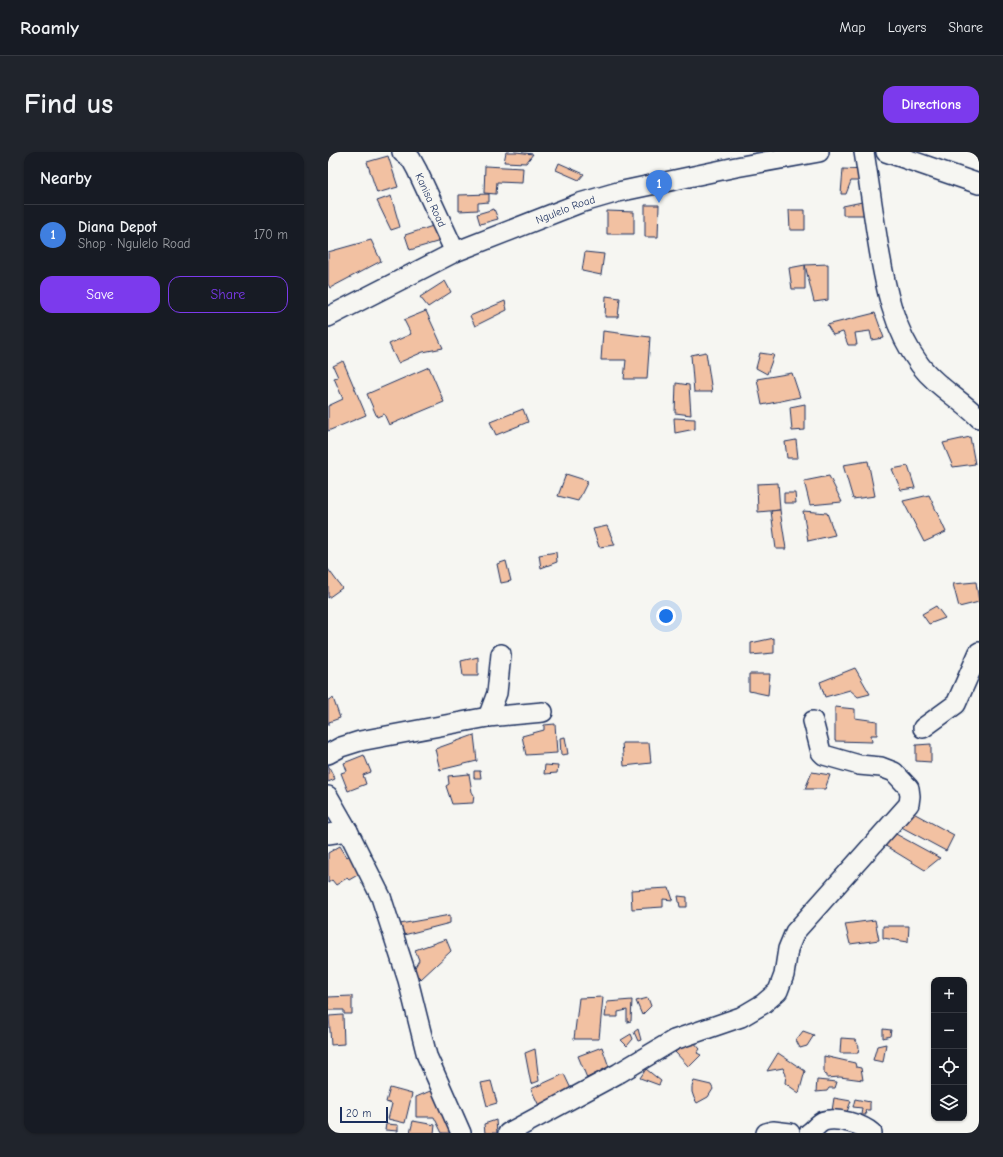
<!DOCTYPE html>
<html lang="en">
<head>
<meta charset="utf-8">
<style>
  :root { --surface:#171b24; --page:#20242c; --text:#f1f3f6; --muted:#9ea1a6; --line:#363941; --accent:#7c3aed }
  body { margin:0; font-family:"Comic Neue",sans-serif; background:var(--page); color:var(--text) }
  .controls { position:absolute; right:12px; bottom:12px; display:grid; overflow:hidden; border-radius:8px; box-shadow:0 1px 3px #0004 }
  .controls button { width:36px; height:36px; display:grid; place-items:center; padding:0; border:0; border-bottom:1px solid var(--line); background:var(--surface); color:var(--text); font:20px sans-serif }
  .scale { position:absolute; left:12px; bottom:10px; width:48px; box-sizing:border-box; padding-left:4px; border:2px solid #1b2f5e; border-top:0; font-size:11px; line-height:14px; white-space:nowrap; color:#1b2f5e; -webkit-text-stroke:3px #f6f6f2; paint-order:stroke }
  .you { position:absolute; left:338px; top:464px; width:14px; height:14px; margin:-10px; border:3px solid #fff; border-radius:50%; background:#1a73e8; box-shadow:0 0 0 6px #1a73e833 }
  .badge { display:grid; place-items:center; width:26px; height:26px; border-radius:50%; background:var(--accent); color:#fff; font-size:13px; font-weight:700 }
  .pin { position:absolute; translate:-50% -33px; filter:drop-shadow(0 1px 2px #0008) }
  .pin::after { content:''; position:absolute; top:21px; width:14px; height:12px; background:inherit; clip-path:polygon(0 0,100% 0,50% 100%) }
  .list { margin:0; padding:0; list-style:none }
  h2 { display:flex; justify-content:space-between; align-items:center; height:52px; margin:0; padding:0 16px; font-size:17px }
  h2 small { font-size:13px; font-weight:400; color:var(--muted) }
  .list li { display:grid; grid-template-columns:26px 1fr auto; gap:12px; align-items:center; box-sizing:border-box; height:60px; padding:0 16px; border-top:1px solid var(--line) }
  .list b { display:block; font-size:15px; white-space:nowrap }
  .list p { margin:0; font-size:13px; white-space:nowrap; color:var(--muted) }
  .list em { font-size:13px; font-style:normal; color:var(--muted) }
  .actions { display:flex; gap:8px; padding:12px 16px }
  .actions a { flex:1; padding:9px 0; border:1px solid var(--accent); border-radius:12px; text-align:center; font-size:14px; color:var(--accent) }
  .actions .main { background:var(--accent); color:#fff }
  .icon { flex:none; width:22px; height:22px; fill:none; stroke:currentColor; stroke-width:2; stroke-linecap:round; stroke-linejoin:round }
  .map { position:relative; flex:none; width:651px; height:981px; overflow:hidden; border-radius:12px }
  header { display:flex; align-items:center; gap:24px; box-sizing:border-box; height:56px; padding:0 20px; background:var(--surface); border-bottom:1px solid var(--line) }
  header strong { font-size:19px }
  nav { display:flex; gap:22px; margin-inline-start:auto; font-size:14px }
  .intro { display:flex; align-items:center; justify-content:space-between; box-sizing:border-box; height:96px; padding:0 24px }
  h1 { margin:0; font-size:28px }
  .button { padding:10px 18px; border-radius:12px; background:var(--accent); color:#fff; font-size:14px; font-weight:700 }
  main { display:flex; gap:24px; padding:0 24px }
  aside { flex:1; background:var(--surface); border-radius:12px; box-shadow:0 1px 3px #0004 }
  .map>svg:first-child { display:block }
</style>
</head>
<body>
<header>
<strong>Roamly</strong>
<nav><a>Map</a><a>Layers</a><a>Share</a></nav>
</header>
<div class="intro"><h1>Find us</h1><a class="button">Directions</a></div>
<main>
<aside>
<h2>Nearby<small></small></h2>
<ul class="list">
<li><span class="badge" style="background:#3f7fe0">1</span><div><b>Diana Depot</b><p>Shop · Ngulelo Road</p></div><em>170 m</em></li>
</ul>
<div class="actions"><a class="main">Save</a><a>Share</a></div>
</aside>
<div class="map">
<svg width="651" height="981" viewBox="0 0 651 981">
  <rect width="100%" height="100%" fill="#f6f6f2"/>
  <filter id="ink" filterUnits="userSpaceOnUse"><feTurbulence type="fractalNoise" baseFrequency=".025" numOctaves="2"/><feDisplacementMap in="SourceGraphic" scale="8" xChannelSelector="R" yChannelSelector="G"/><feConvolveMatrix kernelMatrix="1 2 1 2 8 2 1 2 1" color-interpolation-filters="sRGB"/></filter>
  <g filter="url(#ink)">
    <g fill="#f2c1a2" stroke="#1b2f5e">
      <polygon points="178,0 188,0 205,2 198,11 176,10"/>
      <polygon points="60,4 70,35 49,41 39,10"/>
      <polygon points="231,11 256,22 251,28 228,18"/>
      <polygon points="157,14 195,16 194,31 169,30 168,42 156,41"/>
      <polygon points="515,17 540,18 542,29 523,29 518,42 513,42"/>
      <polygon points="161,42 161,50 150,51 150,58 131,59 131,43"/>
      <polygon points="63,44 72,75 63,78 49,49"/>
      <polygon points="534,50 539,63 515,63 515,54"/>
      <polygon points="317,53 331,53 330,85 317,85"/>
      <polygon points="166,57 170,67 152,72 149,62"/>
      <polygon points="461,58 477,58 477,78 462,78"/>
      <polygon points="279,59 306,60 306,82 279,82"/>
      <polygon points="114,71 119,87 82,98 77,83"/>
      <polygon points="43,88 53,109 2,136 0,132 0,100"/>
      <polygon points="257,100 276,102 273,123 254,119"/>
      <polygon points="500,112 500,148 486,150 477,113"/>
      <polygon points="477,113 477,137 464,137 461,116"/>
      <polygon points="117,129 123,140 100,155 92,145"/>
      <polygon points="278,144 292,146 290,165 277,165"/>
      <polygon points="177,149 179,158 147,174 142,164"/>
      <polygon points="98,159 115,196 95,200 70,211 61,192 83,182 76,168"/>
      <polygon points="547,161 556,186 544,188 542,179 527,181 529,193 520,193 515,180 505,183 499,173"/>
      <polygon points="275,179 322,185 319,227 296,227 298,208 273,208"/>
      <polygon points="378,200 384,240 366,240 363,203"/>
      <polygon points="432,201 446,203 439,222 428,216"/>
      <polygon points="15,209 38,263 0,279 0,254 15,247 6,226 10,225 5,214"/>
      <polygon points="101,215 116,250 61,273 56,262 49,265 39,242"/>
      <polygon points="464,221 472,245 434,253 429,227"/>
      <polygon points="348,231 361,233 363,263 347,261"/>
      <polygon points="477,252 477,278 464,279 462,255"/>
      <polygon points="195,257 200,270 168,283 162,270"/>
      <polygon points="346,266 367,267 367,277 347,281"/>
      <polygon points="642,285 647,312 625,315 615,291"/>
      <polygon points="468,288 470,306 459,306 457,290"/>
      <polygon points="540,309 547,344 525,347 515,313"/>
      <polygon points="580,314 587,336 573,338 564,317"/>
      <polygon points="238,322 260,329 250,349 230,344"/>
      <polygon points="501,324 514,350 482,353 476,329"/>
      <polygon points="450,331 452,358 430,360 429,332"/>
      <polygon points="456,341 467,341 468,351 456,351"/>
      <polygon points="601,343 618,380 596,390 575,349"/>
      <polygon points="452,358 458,397 448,397 443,359"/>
      <polygon points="475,359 499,361 507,383 480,389"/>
      <polygon points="279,374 287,393 271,395 265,377"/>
      <polygon points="228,400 229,410 213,416 211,403"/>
      <polygon points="178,409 183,429 173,431 169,412"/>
      <polygon points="0,417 14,436 0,446"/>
      <polygon points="648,430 651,450 631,455 625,432"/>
      <polygon points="608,454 617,466 601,472 594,462"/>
      <polygon points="446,486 446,501 423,503 423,491"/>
      <polygon points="150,505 150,524 135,524 133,509"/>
      <polygon points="527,516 542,542 530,545 522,538 497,545 492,530"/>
      <polygon points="421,522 442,522 440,543 421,539"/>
      <polygon points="5,546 12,566 1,570 1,573 0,573 0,548"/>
      <polygon points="507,555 527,557 527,566 549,569 549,583 543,583 544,590 507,589"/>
      <polygon points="227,572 229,601 198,603 194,584 216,578 216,573"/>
      <polygon points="146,583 149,609 112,618 107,597"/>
      <polygon points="237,585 240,602 233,603 232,586"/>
      <polygon points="294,591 321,591 323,611 296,614"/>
      <polygon points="603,592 603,610 588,609 588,593"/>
      <polygon points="36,603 43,620 35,623 38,632 20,639 13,621 19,619 16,611"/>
      <polygon points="0,613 7,627 0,630"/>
      <polygon points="217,613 230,614 229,621 216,622"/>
      <polygon points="146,619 152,619 153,626 146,626"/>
      <polygon points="484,620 502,623 497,637 477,637"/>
      <polygon points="141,622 144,640 146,643 145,651 124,652 118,634 121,632 120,624"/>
      <polygon points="578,657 626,683 618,699 566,671"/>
      <polygon points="566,681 612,706 597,718 556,693"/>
      <polygon points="12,694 19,705 22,703 33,721 21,728 19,726 8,733 4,728 0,731 0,701"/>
      <polygon points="341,736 345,748 335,747 335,755 304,757 303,738"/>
      <polygon points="350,744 359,745 359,755 352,755"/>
      <polygon points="122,763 122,771 72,784 72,772"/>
      <polygon points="547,768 551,788 522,792 517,772"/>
      <polygon points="555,774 581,774 580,790 555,786"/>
      <polygon points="118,787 123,799 93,827 85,819 91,808 87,798"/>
      <polygon points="24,844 24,862 16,862 16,858 0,858 0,845"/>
      <polygon points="275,845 271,887 246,887 251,846"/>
      <polygon points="320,846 323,854 314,863 308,849"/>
      <polygon points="304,848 303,869 299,870 299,858 290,860 290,865 277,865 279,850"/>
      <polygon points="15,863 16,892 3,893 1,864"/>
      <polygon points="310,877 313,888 310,889 306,880"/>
      <polygon points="555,877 563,878 562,884 555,886"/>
      <polygon points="475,879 486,883 479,894 472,896 468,888"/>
      <polygon points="303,882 305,887 299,894 293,888"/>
      <polygon points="513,886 527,887 531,895 530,901 512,901"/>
      <polygon points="364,888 372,897 369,901 373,903 361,915 347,900"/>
      <polygon points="558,892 555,910 545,908 549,894"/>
      <polygon points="274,895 281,915 259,926 250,904"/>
      <polygon points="207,897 211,929 203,932 197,901"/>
      <polygon points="450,901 477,919 471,941 457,931 458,923 455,916 439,919"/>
      <polygon points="496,904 527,911 528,915 533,916 535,928 512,925 499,926 499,923 496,922"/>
      <polygon points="318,917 333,929 331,933 312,926"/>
      <polygon points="236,922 244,939 213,958 203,937"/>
      <polygon points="489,928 509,930 507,936 501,936 499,939 488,940"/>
      <polygon points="163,929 169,951 159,954 153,931"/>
      <polygon points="366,929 383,933 385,937 380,945 369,951 366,946 364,940 364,935"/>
      <polygon points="62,936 84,942 77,971 60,967 64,952 58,950"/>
      <polygon points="107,937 128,981 114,981 106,965 88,965 88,945"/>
      <polygon points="506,946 523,949 519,960 504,959"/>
      <polygon points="527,947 542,950 542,958 537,958 538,963 533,963 534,956 525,955"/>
      <polygon points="168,968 169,981 157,981 156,972"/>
      <polygon points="85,969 107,973 106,981 82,981"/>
      <polygon points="58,972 70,973 70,979 57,978"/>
    </g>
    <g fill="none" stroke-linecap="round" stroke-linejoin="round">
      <defs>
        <g id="minor">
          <path id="s1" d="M74 0 83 7 89 18 127 100"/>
          <path d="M536 0C541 30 545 60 550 91 557 134 565 177 592 213 608 234 632 247 651 266"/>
          <polyline points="558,0 651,32"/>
          <path id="s2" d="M0 165 127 100 252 51 290 40 408 15 491 0"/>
          <polyline points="160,565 169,541 173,502"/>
          <polyline points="595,576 628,552 651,500"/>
          <polyline points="0,602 13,595 32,589 160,565 215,560"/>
          <polyline points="0,644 20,679 53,745 80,828 99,904 133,981"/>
          <polyline points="0,682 20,679"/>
          <polyline points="180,981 291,921 346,888 413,865 435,852 450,839 456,823 460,797 467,780 581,652 582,644 581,636 566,620 553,615 531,613 496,603 493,600 485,569"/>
          <polyline points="438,981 445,979 462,981"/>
          <path d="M481 981C486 978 490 971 496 969 509 965 534 972 544 981"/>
        </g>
      </defs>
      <use href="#minor" stroke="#1b2f5e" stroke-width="22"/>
      <use href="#minor" stroke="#f6f6f2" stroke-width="19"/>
    </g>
  </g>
  <g text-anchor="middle" stroke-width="3.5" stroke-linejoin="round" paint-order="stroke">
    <g font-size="11" fill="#1b2f5e" stroke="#f6f6f2">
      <text dy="4" stroke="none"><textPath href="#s1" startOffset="57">Kanisa Road</textPath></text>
      <text dy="4" stroke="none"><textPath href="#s2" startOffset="261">Ngulelo Road</textPath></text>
    </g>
  </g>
</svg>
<div class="controls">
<button>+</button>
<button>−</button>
<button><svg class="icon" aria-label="locate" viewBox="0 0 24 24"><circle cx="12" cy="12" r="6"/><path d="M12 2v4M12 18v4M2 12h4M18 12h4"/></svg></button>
<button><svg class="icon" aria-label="layers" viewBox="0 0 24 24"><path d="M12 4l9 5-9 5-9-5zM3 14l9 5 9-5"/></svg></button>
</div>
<div class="scale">20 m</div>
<div class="you"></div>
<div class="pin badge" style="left:331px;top:51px;background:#3f7fe0">1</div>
</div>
</main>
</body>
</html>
